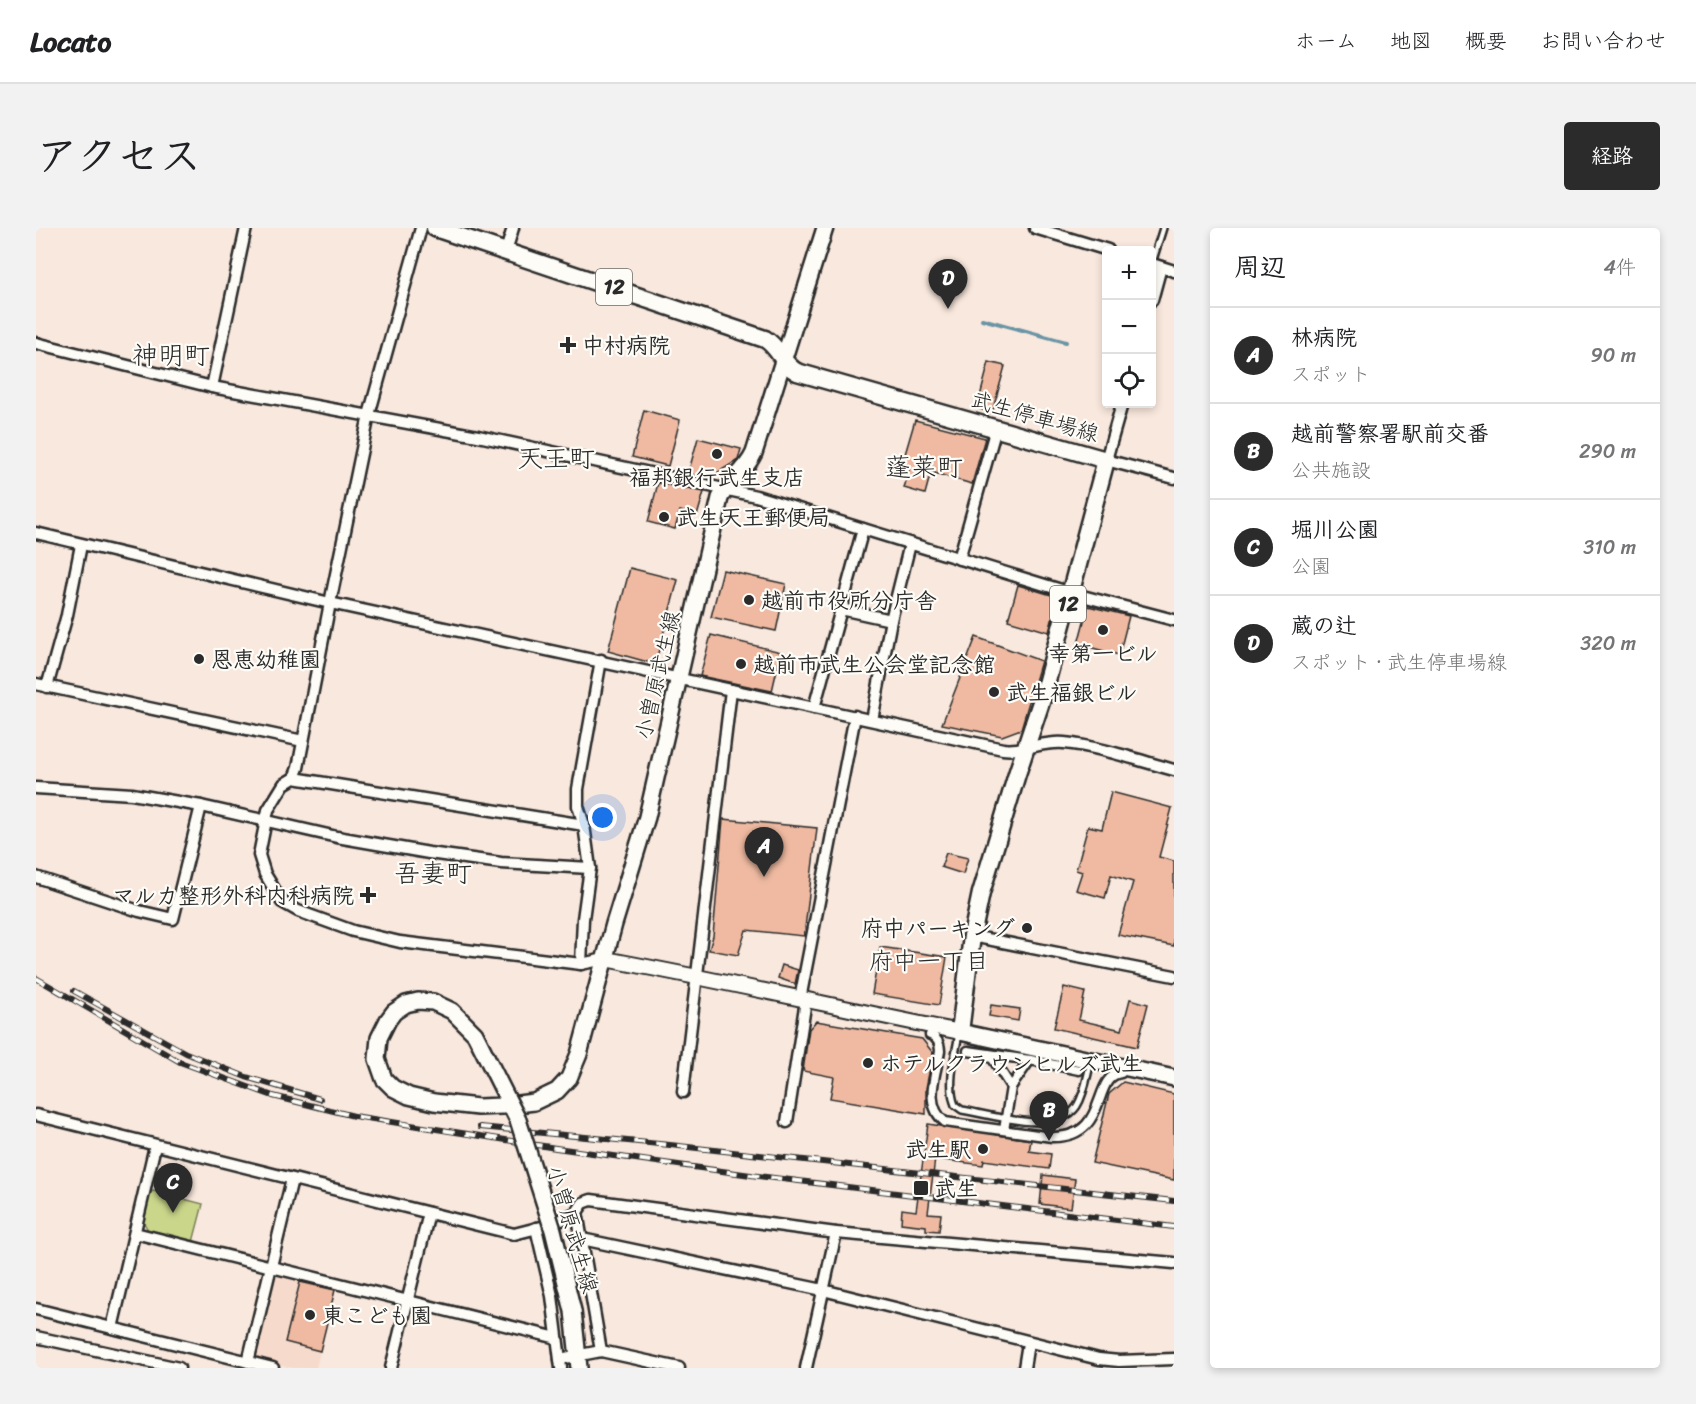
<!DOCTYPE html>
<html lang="ja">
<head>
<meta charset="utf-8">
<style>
  :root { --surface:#fff; --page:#f2f2f2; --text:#202124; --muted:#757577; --line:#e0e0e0; --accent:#2b2b2b }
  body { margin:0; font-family:Sriracha,"Klee One",sans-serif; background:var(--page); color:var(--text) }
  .controls { position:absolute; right:18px; top:18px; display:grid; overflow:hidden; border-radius:6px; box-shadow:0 3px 9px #0003 }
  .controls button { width:54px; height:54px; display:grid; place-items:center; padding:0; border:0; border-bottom:2px solid var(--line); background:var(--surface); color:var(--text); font:30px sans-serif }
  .you { position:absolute; left:567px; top:590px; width:21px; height:21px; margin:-15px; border:4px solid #fff; border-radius:50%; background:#1a73e8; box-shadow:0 0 0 9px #1a73e833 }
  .badge { display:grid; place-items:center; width:39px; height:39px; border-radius:50%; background:var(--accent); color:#fff; font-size:20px; font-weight:700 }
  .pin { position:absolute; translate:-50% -50px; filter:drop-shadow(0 2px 3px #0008) }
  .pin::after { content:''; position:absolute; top:32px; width:21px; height:18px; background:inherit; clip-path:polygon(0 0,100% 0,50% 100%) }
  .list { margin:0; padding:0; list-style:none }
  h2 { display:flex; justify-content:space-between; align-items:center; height:78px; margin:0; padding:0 24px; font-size:26px }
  h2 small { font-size:20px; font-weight:400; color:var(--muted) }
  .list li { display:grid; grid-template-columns:39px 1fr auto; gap:18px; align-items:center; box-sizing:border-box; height:96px; padding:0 24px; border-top:2px solid var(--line) }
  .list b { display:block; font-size:22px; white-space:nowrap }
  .list p { margin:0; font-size:20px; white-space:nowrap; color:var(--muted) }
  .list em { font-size:20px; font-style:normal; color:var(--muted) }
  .icon { flex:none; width:33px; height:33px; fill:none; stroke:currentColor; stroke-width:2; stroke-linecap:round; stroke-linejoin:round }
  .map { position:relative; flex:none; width:1138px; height:1140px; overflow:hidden; border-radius:6px }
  header { display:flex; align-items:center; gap:36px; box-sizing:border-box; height:84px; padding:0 30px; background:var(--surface); border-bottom:2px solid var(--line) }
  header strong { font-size:28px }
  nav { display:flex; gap:33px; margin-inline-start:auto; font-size:21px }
  .intro { display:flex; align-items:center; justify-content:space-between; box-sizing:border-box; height:144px; padding:0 36px }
  h1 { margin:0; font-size:42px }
  .button { padding:15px 27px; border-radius:6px; background:var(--accent); color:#fff; font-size:21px; font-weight:700 }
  main { display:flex; gap:36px; padding:0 36px }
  aside { flex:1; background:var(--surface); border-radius:6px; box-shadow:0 3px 9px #0003 }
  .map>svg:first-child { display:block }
</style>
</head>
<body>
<header>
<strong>Locato</strong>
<nav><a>ホーム</a><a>地図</a><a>概要</a><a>お問い合わせ</a></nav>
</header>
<div class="intro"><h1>アクセス</h1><a class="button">経路</a></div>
<main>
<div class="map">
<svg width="1138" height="1140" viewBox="0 0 1138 1140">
  <rect width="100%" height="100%" fill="#f9e8dd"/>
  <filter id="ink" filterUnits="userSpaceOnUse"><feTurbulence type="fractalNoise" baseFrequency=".0167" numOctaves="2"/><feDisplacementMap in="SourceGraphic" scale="12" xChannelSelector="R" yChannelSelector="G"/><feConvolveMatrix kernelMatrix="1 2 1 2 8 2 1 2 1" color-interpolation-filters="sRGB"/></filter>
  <g filter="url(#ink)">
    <polygon fill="#f6dacb" points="240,1045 299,1060 280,1140 257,1140 222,1133 219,1125"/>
    <polygon fill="#cad68a" stroke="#7a805a" stroke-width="1.5" points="117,963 167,976 157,1014 112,1002 107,993 114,965"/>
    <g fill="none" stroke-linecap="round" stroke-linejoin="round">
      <polyline stroke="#6b94a5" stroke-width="4" points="946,91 1030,114"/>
    </g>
    <g fill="#efbaa1" stroke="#2b2b2b" stroke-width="1.5">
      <polygon points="953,134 969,138 956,185 941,180"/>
      <polygon points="608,182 644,192 632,238 596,229"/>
      <polygon points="879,192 949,210 936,256 895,244 889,266 868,260 873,242 865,240"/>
      <polygon points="662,210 705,221 702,232 673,250 652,246"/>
      <polygon points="622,255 668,264 661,288 644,283 639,301 612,294"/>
      <polygon points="594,340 642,352 619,436 572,423"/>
      <polygon points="687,342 750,356 740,403 675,389"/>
      <polygon points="982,357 1022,369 1013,404 972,392"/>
      <polygon points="1052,378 1093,388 1083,427 1042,416"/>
      <polygon points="675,407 745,424 736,463 664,448"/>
      <polygon points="940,409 1005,433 985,501 966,508 906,496"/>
      <polygon points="1075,564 1136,580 1123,629 1138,633 1138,718 1082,707 1097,654 1075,647 1069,670 1040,662 1046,644 1040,642 1052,598 1066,601"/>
      <polygon points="687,591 781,600 768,708 710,702 702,727 673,722 677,708"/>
      <polygon points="910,625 932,630 927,646 905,639"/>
      <polygon points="844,719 911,729 903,777 836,766"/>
      <polygon points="746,737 762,742 759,756 742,750"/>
      <polygon points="1028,759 1049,764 1043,792 1086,802 1094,771 1112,776 1101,819 1018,800"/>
      <polygon points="955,777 984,781 982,793 953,788"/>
      <polygon points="780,793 886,811 897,825 890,860 890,886 794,870 798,849 767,843 773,801"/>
      <polygon points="1087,854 1138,866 1138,952 1056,935 1073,866"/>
      <polygon points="892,896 995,912 993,923 1015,926 1013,941 948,932 947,937 899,931 892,985 905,986 903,1003 890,1002 890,998 865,995 866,981 880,983"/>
      <polygon points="1007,947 1039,951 1035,980 1004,976"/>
      <polygon points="264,1054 299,1062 284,1123 249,1114"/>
    </g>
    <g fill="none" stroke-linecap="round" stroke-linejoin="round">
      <defs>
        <g id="service">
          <polyline points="1116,35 1127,0"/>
          <path d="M923 806C919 827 911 857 919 877L926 882C956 887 1021 908 1041 878 1049 865 1051 848 1055 833"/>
        </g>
        <g id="pedestrian">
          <path d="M894 807C901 809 904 816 904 823 900 846 887 877 909 894L1016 909C1074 910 1055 848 1085 845"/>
          <polyline points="932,823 994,832 1043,842"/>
          <polyline points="950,827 957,831 975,859"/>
          <polyline points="968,902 975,859 994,832"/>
        </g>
        <g id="minor">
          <polyline points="385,0 333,187 294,375 262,540 258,550 248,556 232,582 223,627 229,646 246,674 262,683 317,703 364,714 545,736 569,731"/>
          <polyline points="999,0 1072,22"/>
          <polyline points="470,23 477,0"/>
          <polyline points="1116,36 1138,43"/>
          <polyline points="1116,72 1125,39"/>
          <polyline points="0,115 176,159 442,208 720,268 1035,365 1138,392"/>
          <polyline points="176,159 210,0"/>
          <polyline points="1086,176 1070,232 1138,250"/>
          <path d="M0 305 294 375 967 521C986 524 1007 513 1028 515 1061 518 1105 533 1138 542"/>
          <polyline points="923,331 960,200"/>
          <polyline points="805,381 855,392"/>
          <polyline points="0,456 267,513"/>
          <polyline points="11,459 31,387 45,317"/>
          <polyline points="778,480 827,301"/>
          <polyline points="836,492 855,392 874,316"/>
          <polyline points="258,550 548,597"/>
          <polyline points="0,560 96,566 165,578 301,609 393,625 465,635 554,640"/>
          <polyline points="0,649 103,683 137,691 165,578"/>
          <polyline points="936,708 1138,748"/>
          <polyline points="545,736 547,691 554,640 548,597 542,578 542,561 565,432"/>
          <polyline points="764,771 819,488"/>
          <polyline points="647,864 695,462"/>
          <polyline points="0,887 478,1006 517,996 541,984"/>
          <polyline points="751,894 770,772"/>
          <polyline points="119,918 76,1100 237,1140"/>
          <polyline points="500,1000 516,1068 525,1140"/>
          <polyline points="99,1005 521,1110"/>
          <polyline points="546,1011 787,1062 1063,1131 1083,1133 1138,1131"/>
          <polyline points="0,1081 76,1100"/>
          <polyline points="0,1109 143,1140"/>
          <polyline points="565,1123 541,984 547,975 555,972 800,1005 1138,1035"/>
          <polyline points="524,1131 565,1123 643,1140"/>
          <polyline points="212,1134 256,951"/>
          <polyline points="355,1140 393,985"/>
          <polyline points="770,1140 800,1005"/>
          <polyline points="988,1140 992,1115"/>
        </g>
        <path id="tertiary" d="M569 731C688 753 805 780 924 804"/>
        <g id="secondary">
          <polyline points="924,804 1138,850"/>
          <path d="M466 878 498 874 521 863 533 850 543 826 578 696 611 589 684 270C693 253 710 243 718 225L789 0"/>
          <polyline points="537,1083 543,1140"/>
        </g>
        <path id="primary" d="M399 0 729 111C743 119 746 136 761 144L1070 232 1006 471 981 546 945 665 936 708 924 804"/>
      </defs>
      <use href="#service" stroke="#2b2b2b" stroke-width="10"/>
      <use href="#pedestrian" stroke="#2b2b2b" stroke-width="13"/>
      <use href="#minor" stroke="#2b2b2b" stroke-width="15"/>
      <use href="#tertiary" stroke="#2b2b2b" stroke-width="18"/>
      <use href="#secondary" stroke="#2b2b2b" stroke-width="20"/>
      <use href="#primary" stroke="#2b2b2b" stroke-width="21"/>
      <use href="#service" stroke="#fdfcf7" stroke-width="5"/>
      <use href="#pedestrian" stroke="#fdfcf7" stroke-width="8"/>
      <use href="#minor" stroke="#fdfcf7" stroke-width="10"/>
      <use href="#tertiary" stroke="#fdfcf7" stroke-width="14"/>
      <use href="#secondary" stroke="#fdfcf7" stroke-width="15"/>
      <use href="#primary" stroke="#fdfcf7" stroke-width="16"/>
      <defs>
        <g id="rail">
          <polyline points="0,750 144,834 237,868 318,888 520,920 722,948 1138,999"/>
          <polyline points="38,763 150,825 210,849 284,871"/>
          <polyline points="444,899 634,917 1138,973"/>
        </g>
      </defs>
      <use href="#rail" stroke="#2b2b2b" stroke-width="6"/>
      <use href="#rail" stroke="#fdfcf7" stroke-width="4" stroke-dasharray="11" stroke-linecap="butt"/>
      <defs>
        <polyline id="secondary-bridge" points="466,878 442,879 398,874 373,868 357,860 348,851 341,831 343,810 352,792 358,784 370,776 382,773 397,774 416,783 439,806 482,892 517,1002 537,1083"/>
      </defs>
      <use href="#secondary-bridge" stroke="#2b2b2b" stroke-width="20" stroke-linecap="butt"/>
      <use href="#secondary-bridge" stroke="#fdfcf7" stroke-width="15"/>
    </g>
  </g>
  <g fill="#2b2b2b" stroke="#fdfcf7" stroke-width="2">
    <path d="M529 108h6v6h6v6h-6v6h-6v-6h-6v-6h6z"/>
    <circle cx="681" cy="226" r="6"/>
    <circle cx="628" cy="289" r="6"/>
    <circle cx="713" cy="372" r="6"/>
    <circle cx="1067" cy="402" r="6"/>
    <circle cx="163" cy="431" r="6"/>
    <circle cx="705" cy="436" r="6"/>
    <circle cx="958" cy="464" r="6"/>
    <path d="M329 658h6v6h6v6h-6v6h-6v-6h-6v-6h6z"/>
    <circle cx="991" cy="700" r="6"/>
    <circle cx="832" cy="835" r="6"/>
    <circle cx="947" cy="921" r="6"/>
    <rect x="877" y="952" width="16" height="16" rx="3"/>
    <circle cx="274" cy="1087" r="6"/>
  </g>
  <g text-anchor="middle" stroke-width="4.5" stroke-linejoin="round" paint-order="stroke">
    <g fill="#fdfcf7" stroke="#6a6a68" stroke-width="1.5">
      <rect x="560" y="41" width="36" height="36" rx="4.5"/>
      <rect x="1014" y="358" width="36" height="36" rx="4.5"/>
    </g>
    <g font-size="21" font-weight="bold" fill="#2b2b2b">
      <text x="578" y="66">12</text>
      <text x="1032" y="383">12</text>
    </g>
    <g font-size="22" font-weight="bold" fill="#2b2b2b" stroke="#fdfcf7" text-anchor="start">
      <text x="546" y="125">中村病院</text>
      <text x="681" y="257" text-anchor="middle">福邦銀行武生支店</text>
      <text x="640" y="297">武生天王郵便局</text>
      <text x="725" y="380">越前市役所分庁舎</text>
      <text x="1067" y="433" text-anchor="middle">幸第一ビル</text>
      <text x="175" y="439">恩恵幼稚園</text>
      <text x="717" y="444">越前市武生公会堂記念館</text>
      <text x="970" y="472">武生福銀ビル</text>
      <text x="318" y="675" text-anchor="end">マルカ整形外科内科病院</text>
      <text x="979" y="708" text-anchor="end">府中パーキング</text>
      <text x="844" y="843">ホテルクラウンヒルズ武生</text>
      <text x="935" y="929" text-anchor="end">武生駅</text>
      <text x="898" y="968">武生</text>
      <text x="286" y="1095">東こども園</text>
    </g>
    <g font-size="22" fill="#2b2b2b" stroke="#fdfcf7">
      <text transform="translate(999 188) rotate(16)" y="8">武生停車場線</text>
      <text transform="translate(621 447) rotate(-77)" y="8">小曽原武生線</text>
      <text transform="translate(537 1001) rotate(74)" y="8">小曽原武生線</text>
    </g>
    <g font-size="24" fill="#2b2b2b" stroke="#fdfcf7">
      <text x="893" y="741">府中一丁目</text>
    </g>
    <g font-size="26" fill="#2b2b2b" stroke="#fdfcf7">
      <text x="135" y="136">神明町</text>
      <text x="520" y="239">天王町</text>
      <text x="888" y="248">蓬莱町</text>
      <text x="397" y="654">吾妻町</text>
    </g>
  </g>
</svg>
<div class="controls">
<button>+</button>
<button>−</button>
<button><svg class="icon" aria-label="locate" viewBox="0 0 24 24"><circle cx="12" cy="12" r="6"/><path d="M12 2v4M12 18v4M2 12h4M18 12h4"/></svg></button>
</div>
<div class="you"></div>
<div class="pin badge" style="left:728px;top:649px">A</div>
<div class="pin badge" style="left:1013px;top:913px">B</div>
<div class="pin badge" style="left:137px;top:985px">C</div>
<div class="pin badge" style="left:912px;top:81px">D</div>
</div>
<aside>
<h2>周辺<small>4件</small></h2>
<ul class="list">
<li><span class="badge">A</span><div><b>林病院</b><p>スポット</p></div><em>90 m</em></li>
<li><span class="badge">B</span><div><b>越前警察署駅前交番</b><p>公共施設</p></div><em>290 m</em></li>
<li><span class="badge">C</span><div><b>堀川公園</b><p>公園</p></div><em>310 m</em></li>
<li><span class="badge">D</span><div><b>蔵の辻</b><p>スポット · 武生停車場線</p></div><em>320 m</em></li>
</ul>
</aside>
</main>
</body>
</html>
